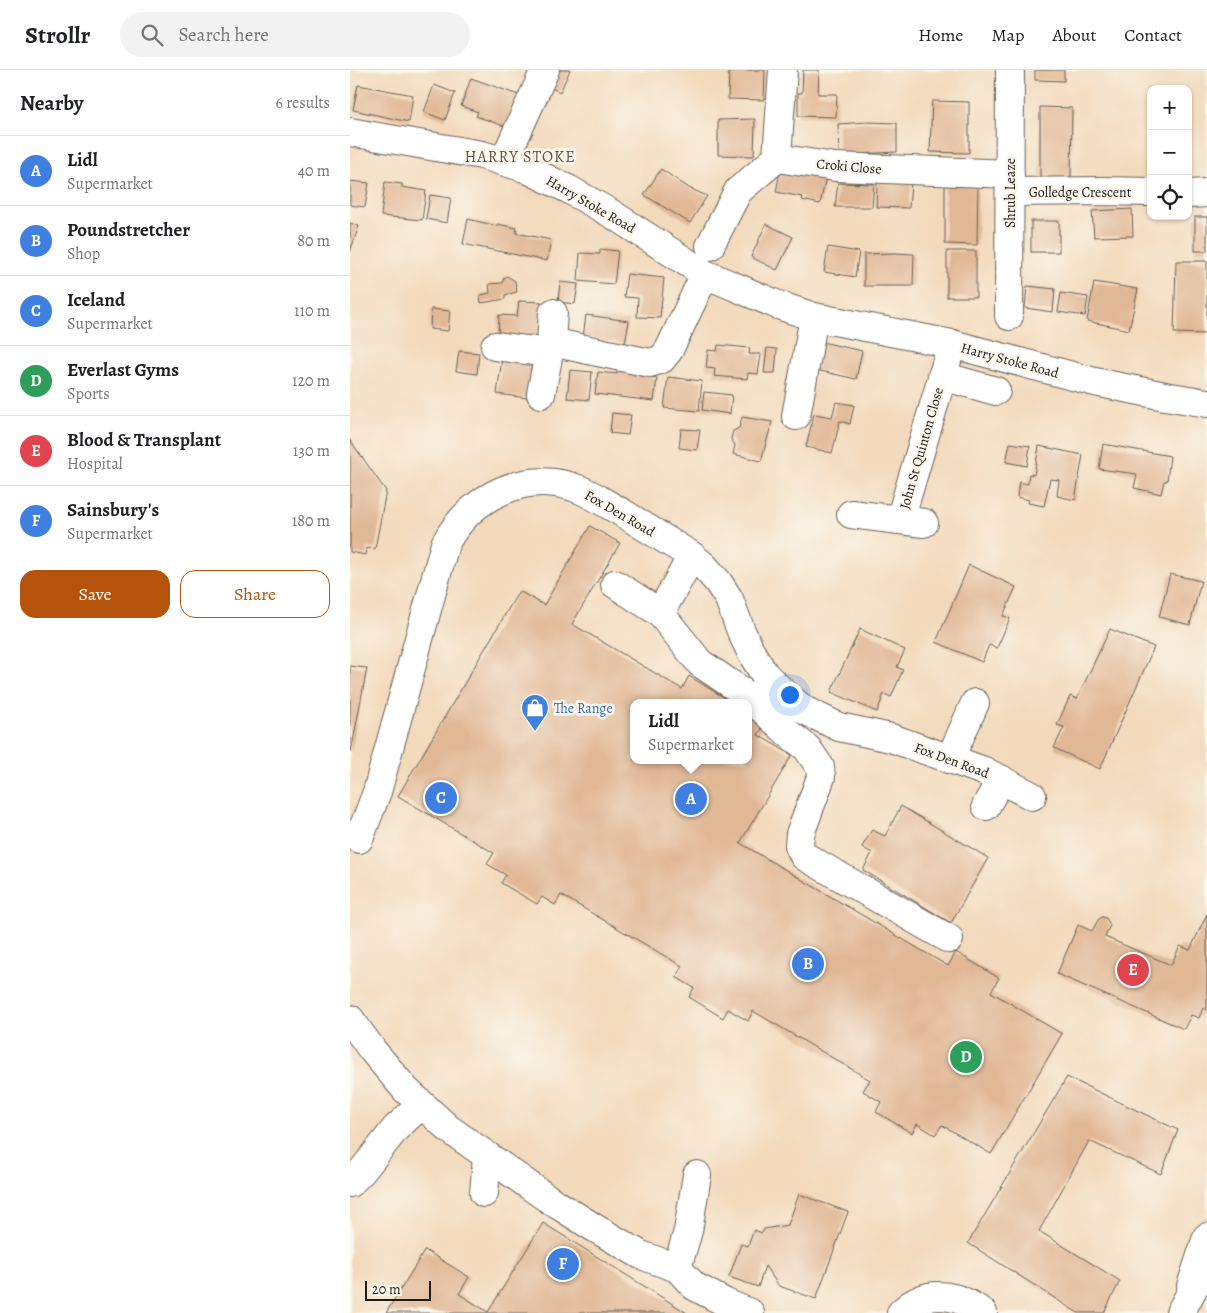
<!DOCTYPE html>
<html lang="en">
<head>
<meta charset="utf-8">
<style>
  :root { --surface:#fff; --page:#f2f2f2; --text:#202124; --muted:#757577; --line:#e0e0e0; --accent:#b45309 }
  body { margin:0; font-family:Alegreya,serif; background:var(--page); color:var(--text) }
  .controls { position:absolute; right:15px; top:15px; display:grid; overflow:hidden; border-radius:10px; box-shadow:0 1px 4px #0004 }
  .controls button { width:45px; height:45px; display:grid; place-items:center; padding:0; border:0; border-bottom:1px solid var(--line); background:var(--surface); color:var(--text); font:25px sans-serif }
  .scale { position:absolute; left:15px; bottom:12px; width:66px; box-sizing:border-box; padding-left:5px; border:2px solid #1c1c1c; border-top:0; font-size:14px; line-height:18px; white-space:nowrap; color:#1c1c1c; -webkit-text-stroke:4px #fbf7ec; paint-order:stroke }
  .you { position:absolute; left:439px; top:624px; width:18px; height:18px; margin:-12px; border:4px solid #fff; border-radius:50%; background:#1a73e8; box-shadow:0 0 0 8px #1a73e833 }
  .badge { display:grid; place-items:center; width:32px; height:32px; border-radius:50%; background:var(--accent); color:#fff; font-size:16px; font-weight:700 }
  .pin { position:absolute; translate:-50% -50%; border:2px solid #fff; box-shadow:0 1px 5px #0006 }
  .popup { position:absolute; left:280px; top:629px; width:122px; height:65px; box-sizing:border-box; display:grid; place-content:center; border-radius:10px; background:var(--surface); filter:drop-shadow(0 1px 4px #0005); font-size:16px; white-space:nowrap; color:var(--muted) }
  .popup b { font-size:19px; color:var(--text) }
  .popup::after { content:''; position:absolute; left:50%; top:100%; margin-left:-10px; border:10px solid transparent; border-top-color:var(--surface) }
  .list { margin:0; padding:0; list-style:none }
  h2 { display:flex; justify-content:space-between; align-items:center; height:65px; margin:0; padding:0 20px; font-size:21px }
  h2 small { font-size:16px; font-weight:400; color:var(--muted) }
  .list li { display:grid; grid-template-columns:32px 1fr auto; gap:15px; align-items:center; box-sizing:border-box; height:70px; padding:0 20px; border-top:1px solid var(--line) }
  .list b { display:block; font-size:19px; white-space:nowrap }
  .list p { margin:0; font-size:16px; white-space:nowrap; color:var(--muted) }
  .list em { font-size:16px; font-style:normal; color:var(--muted) }
  .actions { display:flex; gap:10px; padding:15px 20px }
  .actions a { flex:1; padding:11px 0; border:1px solid var(--accent); border-radius:15px; text-align:center; font-size:18px; color:var(--accent) }
  .actions .main { background:var(--accent); color:#fff }
  .icon { flex:none; width:28px; height:28px; fill:none; stroke:currentColor; stroke-width:2; stroke-linecap:round; stroke-linejoin:round }
  .map { position:relative; flex:none; width:857px; height:1243px; overflow:hidden }
  header { display:flex; align-items:center; gap:30px; box-sizing:border-box; height:70px; padding:0 25px; background:var(--surface); border-bottom:1px solid var(--line) }
  header strong { font-size:24px }
  nav { display:flex; gap:28px; margin-inline-start:auto; font-size:18px }
  .search { width:350px; height:45px; background:var(--page); display:flex; align-items:center; gap:12px; box-sizing:border-box; padding:0 18px; border-radius:28px; color:var(--muted); font-size:19px }
  main { display:flex }
  aside { flex:1; background:var(--surface) }
  .map>svg:first-child { display:block }
</style>
</head>
<body>
<header>
<strong>Strollr</strong>
<div class="search"><svg class="icon" aria-label="search" viewBox="0 0 24 24"><circle cx="10" cy="10" r="6"/><path d="M15 15l6 6"/></svg>Search here</div>
<nav><a>Home</a><a>Map</a><a>About</a><a>Contact</a></nav>
</header>
<main>
<aside>
<h2>Nearby<small>6 results</small></h2>
<ul class="list">
<li><span class="badge" style="background:#3f7fe0">A</span><div><b>Lidl</b><p>Supermarket</p></div><em>40 m</em></li>
<li><span class="badge" style="background:#3f7fe0">B</span><div><b>Poundstretcher</b><p>Shop</p></div><em>80 m</em></li>
<li><span class="badge" style="background:#3f7fe0">C</span><div><b>Iceland</b><p>Supermarket</p></div><em>110 m</em></li>
<li><span class="badge" style="background:#2e9e5b">D</span><div><b>Everlast Gyms</b><p>Sports</p></div><em>120 m</em></li>
<li><span class="badge" style="background:#e0444e">E</span><div><b>Blood &amp; Transplant</b><p>Hospital</p></div><em>130 m</em></li>
<li><span class="badge" style="background:#3f7fe0">F</span><div><b>Sainsbury's</b><p>Supermarket</p></div><em>180 m</em></li>
</ul>
<div class="actions"><a class="main">Save</a><a>Share</a></div>
</aside>
<div class="map">
<svg width="857" height="1243" viewBox="0 0 857 1243">
  <rect width="100%" height="100%" fill="#fbf7ec"/>
  <filter id="ink" filterUnits="userSpaceOnUse"><feTurbulence type="fractalNoise" baseFrequency=".02" numOctaves="2"/><feDisplacementMap in="SourceGraphic" scale="10" xChannelSelector="R" yChannelSelector="G"/><feConvolveMatrix kernelMatrix="1 2 1 2 8 2 1 2 1" color-interpolation-filters="sRGB"/></filter>
  <filter id="wash" filterUnits="userSpaceOnUse"><feTurbulence type="fractalNoise" baseFrequency=".0096" numOctaves="4" result="noise"/><feDisplacementMap in="SourceGraphic" scale="20" xChannelSelector="R" yChannelSelector="G"/><feGaussianBlur stdDeviation="1.12" result="paint"/><feColorMatrix in="noise" values="0 0 0 0 0 0 0 0 0 0 0 0 0 0 0 0 0 1.4 0 .05"/><feComposite in="paint" operator="in"/></filter>
  <g filter="url(#wash)">
    <rect width="100%" height="100%" fill="#f3dabc"/>
    <g id="blocks">
      <g fill="#e1b896">
        <polygon points="206,0 220,0 210,22 199,17"/>
        <polygon points="379,0 415,0 414,30 378,29"/>
        <polygon points="453,0 469,0 468,24 487,24 486,47 448,46 448,23 452,23"/>
        <polygon points="685,0 714,0 714,11 685,10"/>
        <polygon points="121,8 174,27 162,59 126,46 128,42 111,36"/>
        <polygon points="8,15 63,25 59,52 3,40"/>
        <polygon points="84,15 105,23 95,50 74,42"/>
        <polygon points="582,31 619,32 619,83 580,82"/>
        <polygon points="690,37 722,38 721,109 690,108"/>
        <polygon points="405,49 404,86 368,85 368,50"/>
        <polygon points="516,52 547,53 547,82 489,85 488,54"/>
        <polygon points="311,99 339,118 357,126 340,153 294,125"/>
        <polygon points="430,102 457,107 459,102 476,107 470,134 452,130 453,127 426,122"/>
        <polygon points="0,111 19,113 15,137 0,135"/>
        <polygon points="35,112 52,114 52,117 76,121 72,150 31,146"/>
        <polygon points="527,112 561,112 559,138 526,137"/>
        <polygon points="488,113 524,114 522,137 485,137"/>
        <polygon points="595,114 628,115 627,175 595,174"/>
        <polygon points="80,125 101,128 97,153 76,149"/>
        <polygon points="782,139 783,166 744,167 742,141"/>
        <rect x="845" y="147" width="12" height="34"/>
        <polygon points="118,149 147,156 147,154 167,158 166,163 201,170 197,191 113,174"/>
        <rect x="681" y="151" width="28" height="31"/>
        <polygon points="0,153 9,156 0,182"/>
        <polygon points="416,154 443,167 427,200 401,187"/>
        <polygon points="478,177 509,182 505,207 474,202"/>
        <polygon points="250,179 268,181 264,214 228,211 230,183 250,184"/>
        <rect x="597" y="181" width="29" height="46"/>
        <polygon points="546,183 564,184 563,216 514,216 514,184"/>
        <polygon points="826,191 857,191 857,264 824,263"/>
        <polygon points="277,204 314,208 310,248 287,247 288,228 274,227"/>
        <polygon points="157,206 165,211 167,222 155,225 155,229 131,233 130,225 140,223 139,214 152,213 154,208"/>
        <polygon points="210,212 228,214 225,234 208,232"/>
        <polygon points="744,212 788,219 779,260 737,251"/>
        <polygon points="677,216 705,219 703,242 675,238"/>
        <polygon points="711,223 738,227 735,246 708,242"/>
        <polygon points="169,231 192,232 188,270 148,266 149,245 167,246"/>
        <polygon points="81,239 100,241 98,261 80,259"/>
        <polygon points="236,245 279,251 275,273 233,267"/>
        <polygon points="472,272 512,281 506,309 466,300"/>
        <polygon points="368,275 400,278 399,284 411,284 408,304 398,303 397,309 364,306 365,299 356,298 358,280 367,281"/>
        <polygon points="417,278 427,279 425,303 414,303"/>
        <polygon points="109,281 129,283 127,304 106,301"/>
        <polygon points="152,288 182,290 178,328 147,324"/>
        <polygon points="267,299 285,301 284,305 307,308 304,331 245,324 248,302 267,304"/>
        <polygon points="220,300 242,302 239,330 217,328"/>
        <polygon points="318,307 352,311 349,341 314,338"/>
        <polygon points="354,322 382,325 380,344 352,340"/>
        <polygon points="486,332 504,335 500,354 490,351 482,383 456,377 464,344 482,347"/>
        <polygon points="262,343 281,345 278,365 260,363"/>
        <polygon points="392,347 422,352 411,391 383,384 385,375 381,369 383,361 389,358"/>
        <polygon points="331,359 350,360 347,380 329,378"/>
        <polygon points="0,370 36,421 25,479 17,478 16,485 0,482"/>
        <polygon points="660,373 680,376 677,396 656,392"/>
        <polygon points="753,374 820,386 817,411 814,411 811,424 784,418 787,404 749,399"/>
        <polygon points="689,376 733,385 725,430 707,426 709,410 700,409 694,436 678,433 679,430 667,427 669,412 678,414 679,404 684,405"/>
        <polygon points="240,456 270,473 222,554 332,619 339,606 383,633 284,633 284,690 398,690 398,642 416,652 408,665 442,685 390,773 598,896 606,882 649,908 641,922 712,964 641,1084 592,1055 585,1065 567,1054 562,1063 526,1042 531,1032 513,1021 520,1010 403,941 398,951 378,939 373,948 339,927 344,918 326,907 332,896 211,825 205,835 192,827 187,834 151,813 156,805 137,794 144,783 48,726 169,521 194,535"/>
        <polygon points="619,495 666,517 653,546 660,548 647,578 639,575 632,592 586,572"/>
        <polygon points="820,504 851,511 840,555 809,547"/>
        <polygon points="510,559 555,580 547,597 553,600 541,627 534,624 527,642 481,622"/>
        <polygon points="760,559 804,577 750,699 704,678 714,657 707,655 720,626 727,629"/>
        <polygon points="0,596 17,598 1,682 0,682"/>
        <polygon points="551,736 638,788 601,853 513,800 522,783 512,777 522,760 535,766"/>
        <polygon points="857,844 857,940 853,938 849,948 841,945 834,959 707,904 728,855 742,861 748,850 752,847 756,848 760,855 755,867 821,895 830,876 840,880"/>
        <polygon points="717,1007 828,1060 811,1104 739,1071 689,1161 770,1211 754,1243 728,1243 618,1173"/>
        <polygon points="449,1124 498,1142 466,1229 429,1216 415,1196 408,1217 379,1207 391,1174 398,1176 404,1160 412,1163 414,1159 438,1155"/>
        <polygon points="193,1153 337,1243 36,1243 75,1180 119,1207 109,1224 138,1242"/>
      </g>
    </g>
  </g>
  <g filter="url(#ink)">
    <use href="#blocks" fill-opacity="0" stroke="#675e54" stroke-width="1"/>
    <g fill="none" stroke-linecap="round" stroke-linejoin="round">
      <defs>
        <g id="minor">
          <polyline points="433,0 427,88 485,97 660,104"/>
          <polyline points="0,62 132,85 175,98 218,119 262,144 355,204 428,235 464,247 602,274 745,312 815,326 857,333"/>
          <polyline points="154,91 195,0"/>
          <polyline points="660,122 753,121 801,122"/>
          <polyline points="838,124 857,123"/>
          <polyline points="360,176 388,121 427,88"/>
          <polyline points="659,246 660,0"/>
          <polyline points="201,272 300,293 312,289 319,280 355,204"/>
          <polyline points="145,276 199,283"/>
          <polyline points="592,306 646,321"/>
          <polyline points="191,324 201,272 203,243"/>
          <polyline points="446,346 464,247"/>
          <polyline points="501,444 574,453"/>
          <polyline points="550,450 602,274"/>
          <polyline points="265,514 310,543 350,593 397,625 439,664 457,678 470,697 471,707 450,764 449,776 454,786 599,869"/>
          <polyline points="310,543 342,486"/>
          <polyline points="600,689 625,633"/>
          <polyline points="636,736 651,709"/>
          <path d="M0 764 9 769 27 722 95 474C121 425 178 398 231 420 245 426 258 435 271 442 295 457 319 472 342 486L354 496 368 512 379 529 391 561 402 584 415 605 436 625 454 640 489 657 541 668 634 701 682 726"/>
          <polyline points="0,949 23,981 56,1020 99,1059 197,1128 243,1157 291,1185 327,1198 344,1216 376,1233 400,1243"/>
          <polyline points="0,1113 12,1101 46,1058 71,1035"/>
          <polyline points="134,1123 137,1087"/>
          <polyline points="327,1198 338,1161 347,1105"/>
          <polyline points="841,1216 857,1167"/>
          <path d="M551 1243C576 1218 607 1223 633 1243"/>
        </g>
        <polyline id="major" points="830,1243 857,1193"/>
      </defs>
      <use href="#minor" stroke="#675e54" stroke-width="30"/>
      <use href="#major" stroke="#675e54" stroke-width="30"/>
      <use href="#minor" stroke="#fff" stroke-width="28"/>
      <use href="#major" stroke="#fff" stroke-width="28"/>
    </g>
  </g>
  <defs>
    <symbol id="shop-pin" viewBox="-11 -11 22 30"><path d="M0 17L-7.5 6A9.5 9.5 0 1 1 7.5 6Z" fill="#3f7fe0" stroke="#fbf7ec"/><path d="M-5-2.5h2.3a2.7 3.5 0 0 1 5.4 0H5L5.5 6h-11ZM-1.5-2.5h3a1.5 2.3 0 0 0-3 0Z" fill="#fff"/></symbol>
  </defs>
  <g fill-rule="evenodd">
    <use href="#shop-pin" x="169" y="622" width="32" height="43"/>
  </g>
  <g text-anchor="middle" stroke-width="5" stroke-linejoin="round" paint-order="stroke">
    <g font-size="14" fill="#1c1c1c" stroke="#fbf7ec">
      <text transform="translate(499 96) rotate(5)" y="5">Croki Close</text>
      <text x="730" y="127">Golledge Crescent</text>
      <text transform="translate(660 123) rotate(-90)" y="5">Shrub Leaze</text>
      <text transform="translate(241 134) rotate(30)" y="5">Harry Stoke Road</text>
      <text transform="translate(660 290) rotate(15)" y="5">Harry Stoke Road</text>
      <text transform="translate(571 378) rotate(-74)" y="5">John St Quinton Close</text>
      <text transform="translate(270 443) rotate(30)" y="5">Fox Den Road</text>
      <text transform="translate(602 690) rotate(20)" y="5">Fox Den Road</text>
    </g>
    <g font-size="14" fill="#366cbe" stroke="#fbf7ec" text-anchor="start">
      <text x="204" y="643">The Range</text>
    </g>
    <g font-size="16" letter-spacing="1" fill="#615347" stroke="#fbf7ec">
      <text x="170" y="92">HARRY STOKE</text>
    </g>
  </g>
</svg>
<div class="controls">
<button>+</button>
<button>−</button>
<button><svg class="icon" aria-label="locate" viewBox="0 0 24 24"><circle cx="12" cy="12" r="6"/><path d="M12 2v4M12 18v4M2 12h4M18 12h4"/></svg></button>
</div>
<div class="scale">20 m</div>
<div class="you"></div>
<div class="pin badge" style="left:341px;top:729px;background:#3f7fe0">A</div>
<div class="popup"><b>Lidl</b>Supermarket</div>
<div class="pin badge" style="left:458px;top:894px;background:#3f7fe0">B</div>
<div class="pin badge" style="left:91px;top:728px;background:#3f7fe0">C</div>
<div class="pin badge" style="left:616px;top:987px;background:#2e9e5b">D</div>
<div class="pin badge" style="left:783px;top:900px;background:#e0444e">E</div>
<div class="pin badge" style="left:213px;top:1194px;background:#3f7fe0">F</div>
</div>
</main>
</body>
</html>
